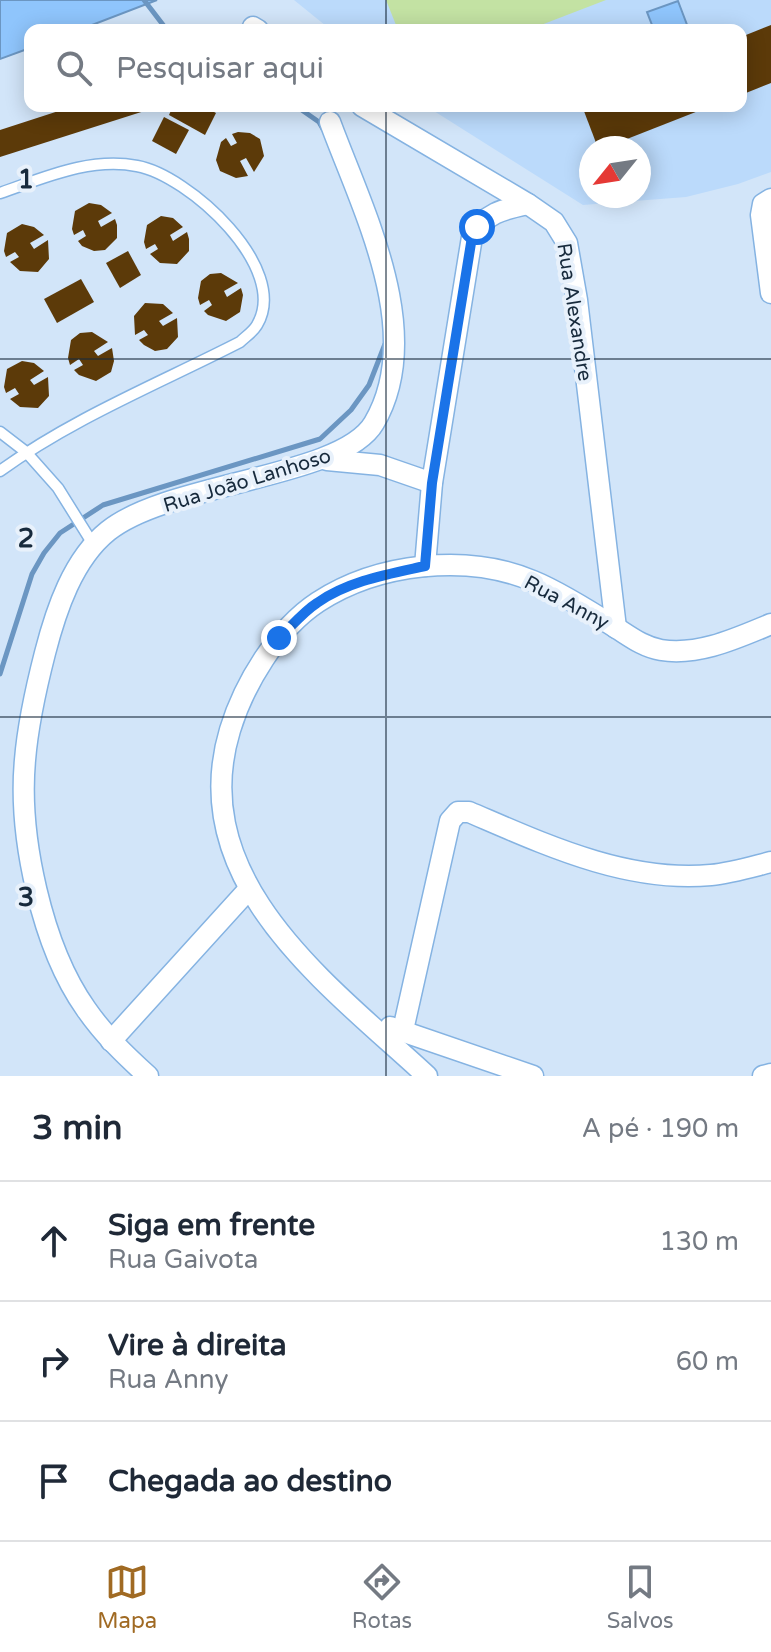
<!DOCTYPE html>
<html lang="pt">
<head>
<meta charset="utf-8">
<style>
  :root { --surface:#fff; --page:#f6f6f7; --text:#1f2937; --muted:#747a83; --line:#e0e1e3; --accent:#a06a23 }
  body { margin:0; font-family:"Varela Round",sans-serif; background:var(--page); color:var(--text) }
  .compass { position:absolute; left:579px; top:136px; width:72px; height:72px; border-radius:50%; background:var(--surface); box-shadow:0 4px 20px #0003; rotate:240deg }
  .stop { position:absolute; width:24px; height:24px; margin:-18px; border:6px solid #1a73e8; border-radius:50%; background:#fff }
  .stop.end { background:#1a73e8; border-color:#fff; box-shadow:0 2px 8px #0008 }
  .list { margin:0; padding:0; list-style:none }
  h2 { display:flex; justify-content:space-between; align-items:center; height:104px; margin:0; padding:0 32px; font-size:34px }
  h2 small { font-size:26px; font-weight:400; color:var(--muted) }
  .list li { display:grid; grid-template-columns:52px 1fr auto; gap:24px; align-items:center; box-sizing:border-box; height:120px; padding:0 32px; border-top:2px solid var(--line) }
  .list b { display:block; font-size:30px; white-space:nowrap }
  .list p { margin:0; font-size:26px; white-space:nowrap; color:var(--muted) }
  .list em { font-size:26px; font-style:normal; color:var(--muted) }
  .icon { flex:none; width:44px; height:44px; fill:none; stroke:currentColor; stroke-width:2; stroke-linecap:round; stroke-linejoin:round }
  .map { position:relative; flex:none; width:771px; height:1076px; overflow:hidden }
  .search { position:absolute; background:var(--surface); box-shadow:0 4px 20px #0003; left:24px; right:24px; top:24px; height:88px; display:flex; align-items:center; gap:20px; box-sizing:border-box; padding:0 28px; border-radius:16px; color:var(--muted); font-size:30px }
  .sheet { height:464px; background:var(--surface) }
  nav { display:flex; justify-content:space-around; align-items:center; box-sizing:border-box; height:112px; border-top:2px solid var(--line); background:var(--surface); font-size:22px; color:var(--muted) }
  nav a { display:grid; justify-items:center; gap:4px }
  nav .on { color:var(--accent) }
  .map>svg:first-child { display:block }
</style>
</head>
<body>
<div class="map">
<svg width="771" height="1076" viewBox="0 0 771 1076">
  <rect width="100%" height="100%" fill="#d2e5f9"/>
  <path fill="#bbdafb" fill-rule="evenodd" d="M294 0H771V172L738 184 686 197 583 205 426 106H741V30H331ZM591 148H639V196H591Z"/>
  <polygon fill="#c3e2a3" points="386,0 606,0 528,30 398,30"/>
  <g fill="#8fc5fc" stroke="#6b96c2" stroke-width="2">
    <polygon points="0,0 157,0 79,30 30,30 30,48 0,59"/>
    <polygon points="678,1 689,30 654,30 647,12"/>
  </g>
  <g fill="none" stroke-linecap="round" stroke-linejoin="round">
    <g stroke="#6b96c2" stroke-width="5">
      <polyline points="144,0 167,30"/>
      <polyline points="296,106 319,122 323,129"/>
      <polyline points="0,674 32,574 44,553 60,533 103,505 320,439 351,410 369,385 385,344"/>
    </g>
  </g>
  <g fill="#5c3a09">
    <polygon points="771,25 771,83 741,95 741,37"/>
    <polygon points="74,106 157,107 0,157 0,130"/>
    <polygon points="173,106 203,106 216,113 205,135 169,115"/>
    <polygon points="582,106 711,106 604,148 598,148"/>
    <polygon points="164,117 189,130 176,154 152,141"/>
    <polygon points="238,132 250,133 260,139 264,156 254,172 246,158 240,161 248,176 236,178 220,171 216,160 221,142 226,138 231,146 237,143 232,134"/>
    <polygon points="89,203 101,205 112,213 98,221 101,227 115,219 117,225 117,238 105,250 94,251 82,246 78,241 86,236 83,230 74,235 72,229 75,211"/>
    <polygon points="161,216 173,218 183,227 170,235 173,241 187,232 189,239 189,251 177,264 160,263 150,254 158,249 155,244 146,249 144,242 147,225"/>
    <polygon points="22,224 34,227 44,235 30,243 34,249 48,240 49,259 38,272 20,271 10,262 19,257 15,252 6,257 4,251 7,233"/>
    <polygon points="128,251 141,275 120,288 106,263"/>
    <polygon points="221,273 238,283 224,291 227,297 241,288 243,295 240,312 226,321 208,315 204,311 212,305 209,300 200,305 198,298 201,281 210,274"/>
    <polygon points="81,279 94,302 57,323 44,299"/>
    <polygon points="145,303 163,304 173,313 159,321 163,326 177,318 178,337 167,349 155,351 144,345 139,340 148,335 144,330 135,335 134,316"/>
    <polygon points="92,332 108,342 94,351 98,356 112,348 114,361 111,372 96,381 79,375 74,370 83,365 79,359 70,365 68,358 71,340 80,333"/>
    <polygon points="22,361 34,363 44,371 30,380 34,385 48,377 49,396 38,408 20,407 10,399 19,394 15,388 6,393 4,387 7,369"/>
  </g>
  <g fill="none" stroke-linecap="round" stroke-linejoin="round">
    <defs>
      <g id="lane">
        <path d="M0 193C44 178 89 157 137 166 188 175 291 268 257 325 253 332 245 337 240 342 160 383 73 418 0 471"/>
        <polyline points="0,432 26,452 58,488 93,544"/>
      </g>
      <g id="street">
        <polyline points="253,27 258,30"/>
        <polyline points="362,106 528,204 554,222 567,243 577,300 616,628"/>
        <polyline points="771,199 763,204 761,215 771,293"/>
        <polyline points="327,460 380,465 432,483"/>
        <path d="M425 566 432 483 472 237C484 213 504 209 528 204"/>
        <polyline points="390,1027 533,1076"/>
        <path d="M403 1030 450 821 458 812H469C544 844 626 883 711 875 731 873 751 867 771 862"/>
        <polyline points="111,1041 248,890"/>
        <path d="M148 1076C125 1055 104 1035 86 1009 42 947 18 836 25 760 28 723 36 688 45 653 56 610 73 559 108 531 169 482 342 478 374 423 427 333 362 209 330 122"/>
        <path d="M427 1076C330 986 184 882 230 730 244 684 277 629 318 602 378 563 467 553 533 581 560 592 593 613 618 629 632 638 644 647 661 650 699 656 737 638 771 624"/>
        <polyline points="763,1076 771,1074"/>
      </g>
    </defs>
    <use href="#lane" stroke="#85b3e2" stroke-width="13"/>
    <use href="#street" stroke="#85b3e2" stroke-width="23"/>
    <use href="#lane" stroke="#fff" stroke-width="10"/>
    <use href="#street" stroke="#fff" stroke-width="20"/>
  </g>
  <g fill="none" stroke-linecap="round" stroke-linejoin="round">
    <path stroke="#1a73e8" stroke-width="10" d="M279 638C291 627 303 612 317 603 348 581 389 574 425 566L432 483 472 237 477 227"/>
  </g>
  <path fill="none" stroke="#172a3c" stroke-width="2" stroke-opacity="0.55" d="M386 0V30M386 106V1076M0 359H771M0 717H771"/>
  <g text-anchor="middle" stroke-width="8" stroke-linejoin="round" paint-order="stroke">
    <g font-size="20" fill="#172a3c" stroke="#e8f1fb">
      <text transform="translate(575 312) rotate(81)" y="7">Rua Alexandre</text>
      <text transform="translate(247 480) rotate(-17)" y="7">Rua João Lanhoso</text>
      <text transform="translate(567 602) rotate(28)" y="7">Rua Anny</text>
    </g>
  </g>
  <g font-size="26" text-anchor="middle" font-weight="bold" fill="#172a3c" stroke="#e8f1fb" stroke-width="8" stroke-linejoin="round" paint-order="stroke">
    <text x="26" y="188">1</text>
    <text x="26" y="547">2</text>
    <text x="26" y="906">3</text>
  </g>
</svg>
<svg class="compass" viewBox="-18 -18 36 36"><path d="M0-13l5 13h-10z" fill="#e53935"/><path d="M0 13l5-13h-10z" fill="#747a83"/></svg>
<div class="stop" style="left:477px;top:227px"></div>
<div class="stop end" style="left:279px;top:638px"></div>
<div class="search"><svg class="icon" aria-label="search" viewBox="0 0 24 24"><circle cx="10" cy="10" r="6"/><path d="M15 15l6 6"/></svg>Pesquisar aqui</div>
</div>
<section class="sheet">
<h2>3 min<small>A pé · 190 m</small></h2>
<ul class="list">
<li><svg class="icon" aria-label="ahead" viewBox="0 0 24 24"><path d="M12 20V5M6 11l6-6 6 6"/></svg><div><b>Siga em frente</b><p>Rua Gaivota</p></div><em>130 m</em></li>
<li><svg class="icon" aria-label="right" viewBox="0 0 24 24"><path d="M7 20v-9h11M14 6l5 5-5 5"/></svg><div><b>Vire à direita</b><p>Rua Anny</p></div><em>60 m</em></li>
<li><svg class="icon" aria-label="arrive" viewBox="0 0 24 24"><path d="M6 21V4h12l-3 4 3 4H6"/></svg><div><b>Chegada ao destino</b></div></li>
</ul>
</section>
<nav>
<a class="on"><svg class="icon" aria-label="map" viewBox="0 0 24 24"><path d="M3 6l6-2 6 2 6-2v14l-6 2-6-2-6 2zM9 4v14M15 6v14"/></svg>Mapa</a>
<a><svg class="icon" aria-label="directions" viewBox="0 0 24 24"><path d="M12 3l9 9-9 9-9-9zM9 14v-3h6M13 9l2 2-2 2"/></svg>Rotas</a>
<a><svg class="icon" aria-label="saved" viewBox="0 0 24 24"><path d="M7 4h10v16l-5-4-5 4z"/></svg>Salvos</a>
</nav>
</body>
</html>
